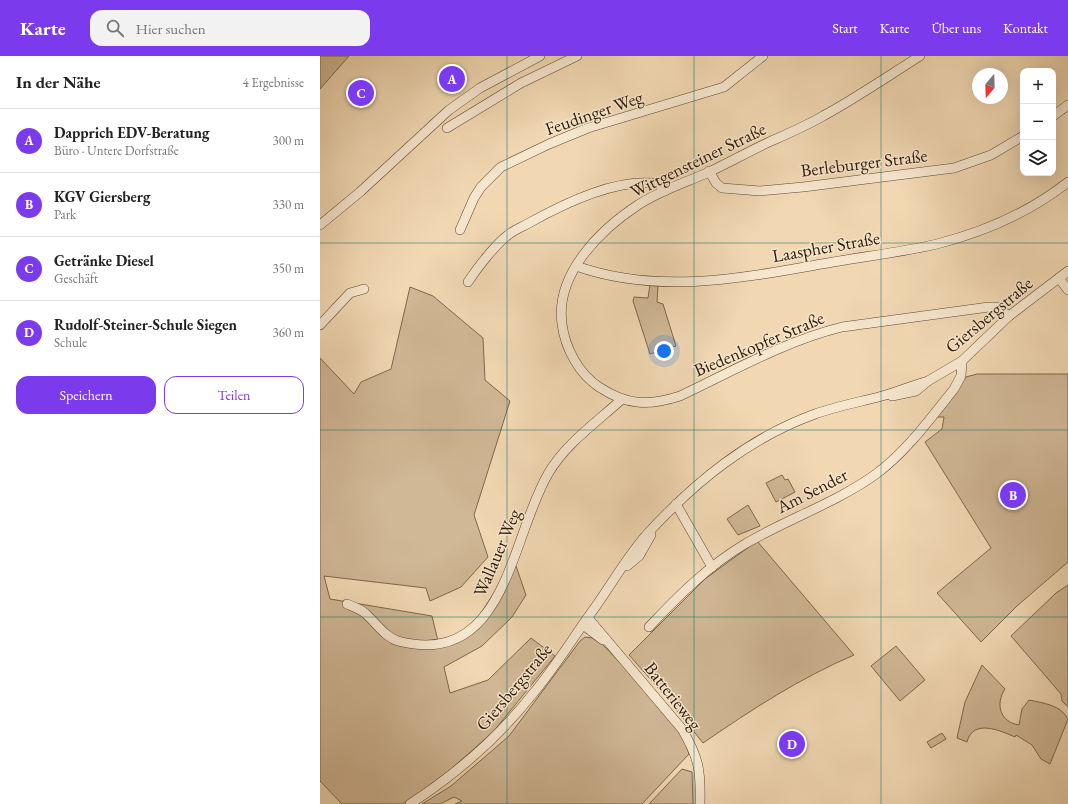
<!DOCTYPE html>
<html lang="de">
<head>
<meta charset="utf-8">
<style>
  :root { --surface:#fff; --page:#f2f2f2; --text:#222; --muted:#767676; --line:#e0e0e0; --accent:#7c3aed }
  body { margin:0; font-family:"EB Garamond",serif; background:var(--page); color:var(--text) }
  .controls { position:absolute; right:12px; top:12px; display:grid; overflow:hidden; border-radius:8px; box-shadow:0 4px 16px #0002 }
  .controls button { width:36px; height:36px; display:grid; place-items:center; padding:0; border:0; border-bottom:1px solid var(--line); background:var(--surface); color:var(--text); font:20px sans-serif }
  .compass { position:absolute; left:652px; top:12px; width:36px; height:36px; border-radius:50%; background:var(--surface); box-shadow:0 4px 16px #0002; rotate:199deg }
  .you { position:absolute; left:344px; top:295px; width:14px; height:14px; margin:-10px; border:3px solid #fff; border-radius:50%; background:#1a73e8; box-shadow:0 0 0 6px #1a73e833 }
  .badge { display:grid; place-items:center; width:26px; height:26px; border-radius:50%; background:var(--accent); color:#fff; font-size:13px; font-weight:700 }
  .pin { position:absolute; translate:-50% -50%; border:2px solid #fff; box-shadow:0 1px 4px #0006 }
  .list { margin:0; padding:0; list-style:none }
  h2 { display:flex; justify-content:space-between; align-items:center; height:52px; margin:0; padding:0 16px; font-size:17px }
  h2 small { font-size:13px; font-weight:400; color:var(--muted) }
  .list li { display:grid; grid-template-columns:26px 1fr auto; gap:12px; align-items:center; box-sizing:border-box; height:64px; padding:0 16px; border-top:1px solid var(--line) }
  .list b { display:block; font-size:15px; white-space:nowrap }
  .list p { margin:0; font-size:13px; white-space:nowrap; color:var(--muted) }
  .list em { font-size:13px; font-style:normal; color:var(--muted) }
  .actions { display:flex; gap:8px; padding:12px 16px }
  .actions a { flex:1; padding:9px 0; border:1px solid var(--accent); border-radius:12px; text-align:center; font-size:14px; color:var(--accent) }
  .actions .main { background:var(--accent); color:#fff }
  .icon { flex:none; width:22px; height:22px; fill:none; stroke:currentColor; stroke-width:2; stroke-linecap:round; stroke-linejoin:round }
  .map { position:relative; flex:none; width:748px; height:748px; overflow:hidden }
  header { display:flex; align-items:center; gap:24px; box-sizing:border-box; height:56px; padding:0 20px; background:var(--accent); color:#fff }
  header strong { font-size:19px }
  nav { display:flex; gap:22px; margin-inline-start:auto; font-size:14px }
  .search { width:280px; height:36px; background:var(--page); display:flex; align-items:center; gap:10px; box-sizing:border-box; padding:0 14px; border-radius:12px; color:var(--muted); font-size:15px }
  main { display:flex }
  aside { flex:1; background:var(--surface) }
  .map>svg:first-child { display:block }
</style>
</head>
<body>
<header>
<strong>Karte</strong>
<div class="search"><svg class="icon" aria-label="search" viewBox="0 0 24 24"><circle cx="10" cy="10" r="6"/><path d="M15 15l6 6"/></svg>Hier suchen</div>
<nav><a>Start</a><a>Karte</a><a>Über uns</a><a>Kontakt</a></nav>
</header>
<main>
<aside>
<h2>In der Nähe<small>4 Ergebnisse</small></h2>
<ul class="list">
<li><span class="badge">A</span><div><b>Dapprich EDV-Beratung</b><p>Büro · Untere Dorfstraße</p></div><em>300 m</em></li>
<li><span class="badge">B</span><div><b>KGV Giersberg</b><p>Park</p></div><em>330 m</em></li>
<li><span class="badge">C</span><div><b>Getränke Diesel</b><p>Geschäft</p></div><em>350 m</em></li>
<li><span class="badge">D</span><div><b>Rudolf-Steiner-Schule Siegen</b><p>Schule</p></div><em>360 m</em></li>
</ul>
<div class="actions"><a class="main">Speichern</a><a>Teilen</a></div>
</aside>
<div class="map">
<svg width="748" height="748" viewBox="0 0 748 748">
  <rect width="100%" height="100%" fill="#f1d8b3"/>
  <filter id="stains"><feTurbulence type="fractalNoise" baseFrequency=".005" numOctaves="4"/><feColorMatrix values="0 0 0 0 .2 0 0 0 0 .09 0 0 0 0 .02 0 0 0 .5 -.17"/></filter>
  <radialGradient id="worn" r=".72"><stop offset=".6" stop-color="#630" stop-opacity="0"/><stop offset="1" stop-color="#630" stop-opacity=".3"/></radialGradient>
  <g fill="#d0b795" stroke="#7e674a">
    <polygon points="0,0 29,0 0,33"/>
    <polygon points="330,228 338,229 337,246 343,248 356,290 330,298 313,245 314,241 328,242"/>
    <polygon points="90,231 113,240 163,282 165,324 190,345 154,459 168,501 141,531 110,545 106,532 4,520 10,543 112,560 118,585 143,578 157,563 180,528 196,510 206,539 192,561 162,590 124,611 130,637 168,624 211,582 235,600 173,676 130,714 91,743 82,748 22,748 0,725 0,302 34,338 41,326 71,313"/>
    <polygon points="657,318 748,318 748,506 697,550 661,586 617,537 671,492 605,386 622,373 624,361 617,361 646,321"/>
    <polygon points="462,419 465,424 468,423 475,436 456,446 446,427"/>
    <polygon points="428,449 440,470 418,479 407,463"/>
    <path d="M437 485 534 599C480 622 431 654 383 687L347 642 309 599 385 523Z"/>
    <polygon points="748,529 748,651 742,645 741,638 691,580 736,537"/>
    <polygon points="265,581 272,582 280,586 315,622 351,663 365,686 369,698 322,748 135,748 142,745 134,741 120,748 102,748 131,730 189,680 260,585"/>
    <polygon points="576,590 605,624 580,645 551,610"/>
    <path d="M662 609 685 633C675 648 680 666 699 669L702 653 709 644C723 647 741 649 748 663L730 708 721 703 712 689 696 679 695 681C681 675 653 662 647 686L637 682 645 646Z"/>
    <polygon points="622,677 626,683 611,692 607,686"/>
    <polygon points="362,713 372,716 373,748 329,748"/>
  </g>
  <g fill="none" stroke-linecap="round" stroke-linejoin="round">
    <defs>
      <g id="minor">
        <path d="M600 0C568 20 536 42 503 60 486 70 467 78 449 86 428 96 408 107 387 117 364 127 339 135 318 149 280 174 235 218 242 268 245 292 259 318 279 331 308 350 329 350 360 340 413 315 465 285 522 271L669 251H677L689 260"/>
        <polyline points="733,60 748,49"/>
        <polyline points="127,72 201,27 257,0"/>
        <polyline points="389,115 396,127 402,132 440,135 483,131 634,112 671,99 703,80"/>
        <polyline points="0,169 40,136 129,54 160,32 220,0"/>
        <polyline points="140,174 154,142 161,131 181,111 229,88 268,72 404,31 443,0"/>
        <path d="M256 210C341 240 427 221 513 206 547 200 583 196 617 188 664 176 710 156 748 126"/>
        <polyline points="739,222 748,234"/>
        <path d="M148 226C157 212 175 189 188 179 194 174 202 171 209 167 245 147 298 121 339 128L345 135"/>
        <polyline points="0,269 30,237 44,233"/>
        <polyline points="572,340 596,335 608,325 642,305 689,260 748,215"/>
        <polyline points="356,448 392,511"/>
        <polyline points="307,510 319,500 331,479"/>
        <path d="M27 548C34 551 41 553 46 558 56 567 65 581 78 585 186 613 190 483 228 418 245 388 277 366 302 343"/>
        <path d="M268 562 362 673C379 702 381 715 380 748"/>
        <polyline points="263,569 283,584"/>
        <path d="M329 571C358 540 388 510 425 488 467 463 516 447 556 418 586 396 610 363 634 333L641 320 642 305"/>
        <path d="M90 748C136 718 177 683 211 640 235 612 254 580 276 550 293 526 308 499 328 477 376 425 429 382 495 358 517 350 540 346 562 340 578 336 593 329 608 325"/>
      </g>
    </defs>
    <use href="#minor" stroke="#5e472d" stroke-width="10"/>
    <use href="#minor" stroke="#f6e6ce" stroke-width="9"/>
  </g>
  <path fill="none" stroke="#0f766e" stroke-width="1" stroke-opacity="0.55" d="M187 0V748M374 0V748M561 0V748M0 187H748M0 374H748M0 561H748"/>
  <g text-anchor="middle" stroke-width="3" stroke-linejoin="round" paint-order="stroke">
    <g font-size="18" fill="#2d1700" stroke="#f6e6ce">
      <text transform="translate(274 57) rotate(-19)" y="6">Feudinger Weg</text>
      <text transform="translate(378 104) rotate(-26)" y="6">Wittgensteiner Straße</text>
      <text transform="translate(544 107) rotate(-7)" y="6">Berleburger Straße</text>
      <text transform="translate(506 191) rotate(-10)" y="6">Laaspher Straße</text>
      <text transform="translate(669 259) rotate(-40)" y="6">Giersbergstraße</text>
      <text transform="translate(439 288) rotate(-23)" y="6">Biedenkopfer Straße</text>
      <text transform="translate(492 435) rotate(-27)" y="6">Am Sender</text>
      <text transform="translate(177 497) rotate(-67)" y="6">Wallauer Weg</text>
      <text transform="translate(194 631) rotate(-50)" y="6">Giersbergstraße</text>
      <text transform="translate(353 640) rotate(52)" y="6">Batterieweg</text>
    </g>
  </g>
  <rect width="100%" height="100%" filter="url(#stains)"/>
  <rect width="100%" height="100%" fill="url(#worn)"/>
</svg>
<div class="controls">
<button>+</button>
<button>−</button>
<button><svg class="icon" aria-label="layers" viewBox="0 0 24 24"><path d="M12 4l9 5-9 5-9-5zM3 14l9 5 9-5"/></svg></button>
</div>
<svg class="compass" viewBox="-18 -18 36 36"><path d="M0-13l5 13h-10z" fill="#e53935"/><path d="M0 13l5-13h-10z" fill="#767676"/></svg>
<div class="you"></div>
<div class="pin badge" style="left:132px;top:23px">A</div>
<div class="pin badge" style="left:693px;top:439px">B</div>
<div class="pin badge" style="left:41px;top:37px">C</div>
<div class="pin badge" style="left:472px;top:688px">D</div>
</div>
</main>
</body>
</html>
